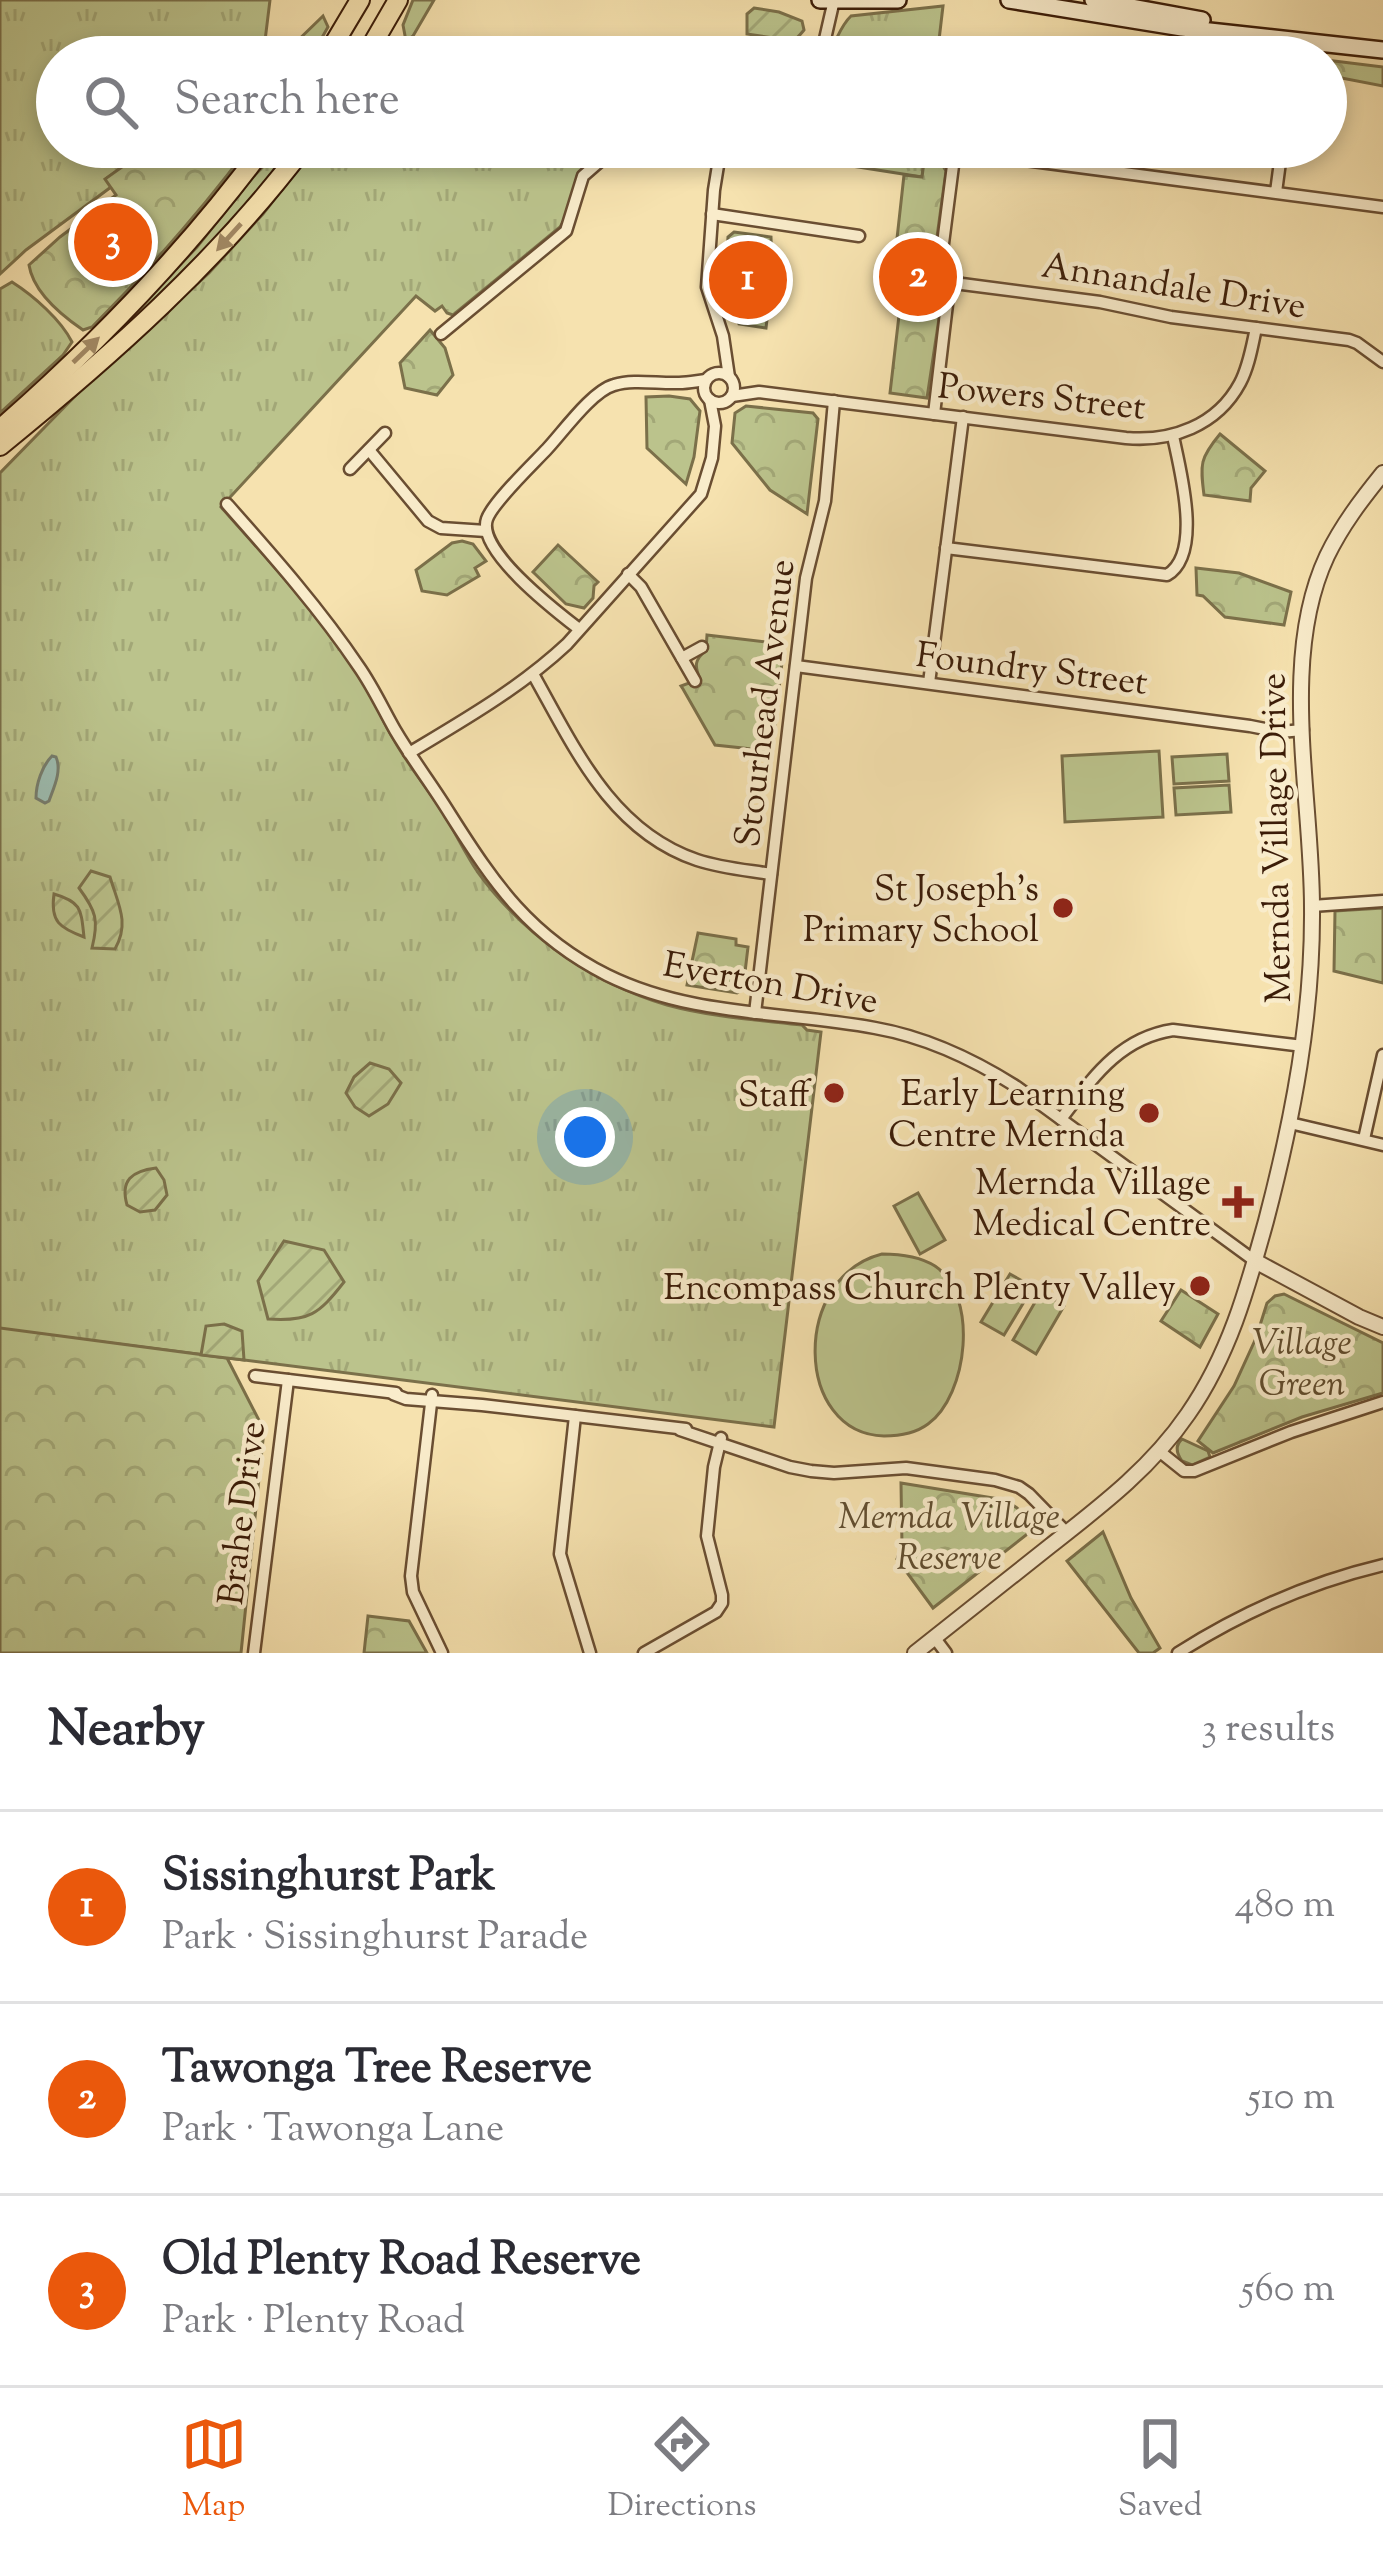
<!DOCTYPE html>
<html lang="en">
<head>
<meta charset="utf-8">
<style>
  :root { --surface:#fff; --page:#f7f7f7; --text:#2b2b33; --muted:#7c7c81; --line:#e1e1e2; --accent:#ea580c }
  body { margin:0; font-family:"Sorts Mill Goudy",serif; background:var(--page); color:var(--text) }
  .you { position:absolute; left:585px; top:1137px; width:42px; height:42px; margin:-30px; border:9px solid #fff; border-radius:50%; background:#1a73e8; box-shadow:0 0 0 18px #1a73e833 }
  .badge { display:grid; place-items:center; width:78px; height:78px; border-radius:50%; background:var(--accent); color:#fff; font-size:39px; font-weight:700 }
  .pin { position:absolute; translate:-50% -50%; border:6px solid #fff; box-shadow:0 3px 12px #0006 }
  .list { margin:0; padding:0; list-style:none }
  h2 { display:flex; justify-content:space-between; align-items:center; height:156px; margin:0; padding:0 48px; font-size:51px }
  h2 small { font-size:39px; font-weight:400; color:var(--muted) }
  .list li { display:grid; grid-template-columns:78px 1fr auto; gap:36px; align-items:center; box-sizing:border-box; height:192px; padding:0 48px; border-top:3px solid var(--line) }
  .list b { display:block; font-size:45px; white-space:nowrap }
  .list p { margin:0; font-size:39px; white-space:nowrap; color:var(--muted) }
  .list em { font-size:39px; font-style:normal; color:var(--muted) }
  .icon { flex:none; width:66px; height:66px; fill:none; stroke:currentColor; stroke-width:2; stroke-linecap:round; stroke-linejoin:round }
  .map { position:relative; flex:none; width:1383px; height:1653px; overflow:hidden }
  .search { position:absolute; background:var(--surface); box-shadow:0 6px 18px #0003; left:36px; right:36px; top:36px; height:132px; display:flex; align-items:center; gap:30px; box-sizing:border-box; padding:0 42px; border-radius:66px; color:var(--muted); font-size:45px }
  .sheet { height:732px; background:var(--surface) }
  nav { display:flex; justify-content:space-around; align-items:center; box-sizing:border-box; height:168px; border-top:3px solid var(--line); background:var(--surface); font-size:33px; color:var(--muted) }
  nav a { display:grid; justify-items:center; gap:6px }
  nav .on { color:var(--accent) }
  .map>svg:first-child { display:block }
</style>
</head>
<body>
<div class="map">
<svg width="1383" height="1653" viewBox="0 0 1383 1653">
  <defs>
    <pattern id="grass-tufts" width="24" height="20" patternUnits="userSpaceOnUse" patternTransform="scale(3)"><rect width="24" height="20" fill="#bbc38c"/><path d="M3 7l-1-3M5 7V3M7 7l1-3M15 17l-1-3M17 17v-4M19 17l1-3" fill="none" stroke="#a2a777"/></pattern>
    <pattern id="park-crowns" width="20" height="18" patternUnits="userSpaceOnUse" patternTransform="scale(3)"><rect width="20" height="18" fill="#bbc38c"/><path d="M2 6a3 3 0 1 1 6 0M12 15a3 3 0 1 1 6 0" fill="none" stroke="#a2a777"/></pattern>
    <pattern id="garden-furrows" width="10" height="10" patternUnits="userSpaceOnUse" patternTransform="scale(3)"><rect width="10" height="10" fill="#bbc38c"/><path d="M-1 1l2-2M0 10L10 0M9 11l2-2" fill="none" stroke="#a2a777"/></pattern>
  </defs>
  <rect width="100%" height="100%" fill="#f6e2af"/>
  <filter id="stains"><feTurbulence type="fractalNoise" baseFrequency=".00167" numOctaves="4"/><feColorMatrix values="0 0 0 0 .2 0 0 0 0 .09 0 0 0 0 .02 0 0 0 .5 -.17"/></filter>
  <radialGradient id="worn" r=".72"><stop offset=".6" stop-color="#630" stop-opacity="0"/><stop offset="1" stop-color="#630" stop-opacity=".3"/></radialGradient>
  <g fill="url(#grass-tufts)" stroke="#7b704a" stroke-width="3">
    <polygon points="0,0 270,0 263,57 57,57 57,147 150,147 106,179 111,187 26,250 0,274"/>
    <polygon points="413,0 434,0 413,36 406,41 403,25"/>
    <path d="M943 6 937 57H825C836 45 839 27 851 16Z"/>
    <polygon points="323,16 328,27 311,57 290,57 289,49"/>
    <polygon points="282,147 295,147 247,207 114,341 111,338 197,247 253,177"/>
    <path d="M315 147H606L578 173 566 217 560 227 453 315 447 313 442 306 435 311 416 296 221 507C271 563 323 620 364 684 375 702 383 722 394 740 409 767 429 790 445 816 456 834 465 853 477 871 523 935 592 983 667 1005 711 1017 758 1020 802 1025L807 1030 821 1032 774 1427 0 1329V473L83 388 209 273 263 214Z"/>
    <polygon points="731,147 926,147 922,177"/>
    <path d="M12 282C34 296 61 320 72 342L63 355 0 413V289Z"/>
    <path d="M1182 1439 1208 1451 1210 1457 1192 1465 1182 1461C1177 1454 1174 1446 1182 1439Z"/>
  </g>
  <g fill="url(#park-crowns)" stroke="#7b704a" stroke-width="3">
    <polygon points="1326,60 1383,67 1383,86 1326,75"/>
    <path d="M150 147H249C201 211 149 270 92 327L83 330C61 315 33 291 29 265L60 237 116 195 105 179Z"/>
    <polygon points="925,154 937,156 946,171 933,266 934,273 943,292 927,398 890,393 903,281 894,266 904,175 922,177"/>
    <path d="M734 232 771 237 772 276 766 328 739 324C725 286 725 277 728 237Z"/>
    <polygon points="430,330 445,348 453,375 437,395 405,388 400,363"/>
    <polygon points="669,396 690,399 700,411 694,457 686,484 647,448 646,397"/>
    <polygon points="746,406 813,413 818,419 807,514 770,490 732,443 735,413"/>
    <path d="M1220 434 1265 471 1251 488 1250 501 1204 495C1200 464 1200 458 1220 434Z"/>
    <polygon points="462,541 473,544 486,561 475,568 479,576 447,595 422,591 416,570 452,543"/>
    <polygon points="558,545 598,582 594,586 593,598 584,608 566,604 533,572"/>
    <polygon points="1196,568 1239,573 1291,592 1284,625 1225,617 1203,596 1197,595"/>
    <path d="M707 635 784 644 772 751 715 745 683 689 681 686 700 679C694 665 695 660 706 650Z"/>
    <polygon points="1383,908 1383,983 1334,971 1335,911"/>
    <polygon points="698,933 736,939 736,945 748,947 743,989 737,993 687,985"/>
    <polygon points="1181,1290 1218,1314 1200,1347 1161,1321"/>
    <polygon points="1284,1294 1383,1343 1383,1393 1302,1417 1213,1453 1198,1441 1234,1386 1256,1338 1267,1303 1275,1296"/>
    <polygon points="0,1328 227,1358 264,1430 241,1653 0,1653"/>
    <polygon points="901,1483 1005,1500 1017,1508 1035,1528 933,1608 897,1559 902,1546"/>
    <polygon points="1103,1532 1131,1598 1160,1648 1153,1653 1139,1653 1067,1561"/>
    <polygon points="368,1616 409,1621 427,1653 364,1653"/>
  </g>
  <g fill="url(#garden-furrows)" stroke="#7b704a" stroke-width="3">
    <path d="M754 8 779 12 802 21 804 30C793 44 776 57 757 57V52L761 56 777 45 774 38 747 34V14Z"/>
    <path d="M91 871 110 877C118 904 130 923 115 949L92 948C99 920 96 911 79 888Z"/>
    <path d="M54 894C82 902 81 910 84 937 60 928 50 922 54 894Z"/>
    <polygon points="370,1063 389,1069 401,1083 388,1104 369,1116 355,1107 346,1093 354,1077"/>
    <path d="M156 1168 164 1180 167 1195 155 1210 140 1212 127 1205C120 1180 132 1171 156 1168Z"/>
    <path d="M284 1241 324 1250 344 1282C319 1314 309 1322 268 1319L258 1281Z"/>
    <polygon points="224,1324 242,1331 244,1360 201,1355 206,1326"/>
  </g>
  <g fill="#bbc38c" stroke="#7b704a" stroke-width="3">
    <polygon points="1159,751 1163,817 1065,822 1062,756"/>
    <polygon points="1227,754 1229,781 1174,784 1172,757"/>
    <polygon points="1229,785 1231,812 1176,815 1174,788"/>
    <polygon points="918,1193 945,1240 920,1254 894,1206"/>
    <path d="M882 1254C900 1254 919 1256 935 1266 979 1296 968 1395 928 1424 916 1433 898 1436 884 1436 794 1434 791 1277 882 1254Z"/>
    <polygon points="1010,1274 1033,1287 1004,1335 981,1322"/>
    <polygon points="1041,1292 1064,1306 1036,1354 1013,1340"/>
  </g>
  <path fill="#9dbdb1" stroke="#767d6d" stroke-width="3" d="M52 756 56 757C62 771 54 787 49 801L45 803 36 798C36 784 42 766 52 756Z"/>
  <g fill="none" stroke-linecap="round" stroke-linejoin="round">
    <defs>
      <g id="minor">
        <polyline points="811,57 825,39 834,0"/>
        <polyline points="644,147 718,161"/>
        <polyline points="721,147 714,190 707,287 723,336 729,377"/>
        <polyline points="926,147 1383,207"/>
        <polyline points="1276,192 1282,147"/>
        <polyline points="712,214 859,236"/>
        <polyline points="950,279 962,284 1100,302 1171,317 1349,340 1357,343 1383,362"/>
        <polyline points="441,334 566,231 583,176 607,155 623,147"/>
        <circle cx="719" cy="388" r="15"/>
        <path d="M732 396 759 392 1126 438C1171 442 1217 426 1240 383 1249 366 1252 346 1256 328"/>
        <polyline points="934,414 950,279 944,271 941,259 955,150"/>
        <polyline points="369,450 428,521 441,528 486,531"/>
        <polyline points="350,469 385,433"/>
        <path d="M227 504C273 556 320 609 359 667 373 687 383 709 395 730 412 759 433 786 450 814 495 885 530 936 607 975 692 1017 784 1011 875 1028 926 1037 973 1059 1017 1087L1255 1261"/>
        <path d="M946 548 1167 575C1203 554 1180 470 1173 436"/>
        <polyline points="628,574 641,587 695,681"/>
        <path d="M579 629C557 612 476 550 487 519 493 502 533 464 547 449 563 432 592 391 614 385 634 379 658 384 679 383 688 383 697 381 706 380"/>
        <polyline points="682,658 702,647"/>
        <polyline points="796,666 1250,726 1280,732 1303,730"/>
        <path d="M533 674C574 747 611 831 697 860 721 868 746 870 771 874"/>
        <polyline points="929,683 963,417"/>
        <path d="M409 753C464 720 520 688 567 644L701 494 712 458 715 426 710 400"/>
        <polyline points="1312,906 1383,901"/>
        <polyline points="755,1013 806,578 825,501 834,401"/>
        <path d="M1061 1119C1092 1079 1119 1038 1173 1030L1303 1046"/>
        <polyline points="1290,1123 1383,1145"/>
        <polyline points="1364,1139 1383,1055"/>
        <polyline points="255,1376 396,1393"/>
        <polyline points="393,1394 406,1399 482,1405 686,1429"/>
        <polyline points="432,1395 411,1576 413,1592 442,1653"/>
        <polyline points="575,1416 560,1554 590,1653"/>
        <polyline points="680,1430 790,1467 811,1471 834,1473 906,1468 995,1480 1019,1487 1029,1494 1067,1533"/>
        <polyline points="1159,1451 1184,1471 1194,1471 1291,1432 1383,1402"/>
        <polyline points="934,1637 946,1653"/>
        <polyline points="254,1653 288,1380"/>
        <polyline points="644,1653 716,1612 722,1603 722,1595 707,1536 714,1467 721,1438"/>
        <path d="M1178 1653C1241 1613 1311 1582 1383 1565"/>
      </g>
      <g id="tertiary">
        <polyline points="1255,1261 1359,1317 1383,1327"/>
        <path d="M915 1653C960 1617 1005 1582 1050 1546 1101 1506 1151 1468 1188 1414 1229 1355 1247 1290 1266 1221 1293 1118 1313 1014 1312 907 1312 796 1279 658 1327 556 1342 525 1362 499 1383 473"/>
      </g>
      <g id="secondary">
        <polyline points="820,0 898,0"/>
        <polyline points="1009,0 1182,28 1383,50"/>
        <polyline points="1093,0 1202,20"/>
      </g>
      <g id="primary">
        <polyline points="326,57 360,0"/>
        <polyline points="365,57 398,0"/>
        <path d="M0 429C97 344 187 251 264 147"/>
        <path d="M0 446C111 356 217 262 304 147"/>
      </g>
    </defs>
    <use href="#minor" stroke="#6a4e32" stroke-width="15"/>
    <use href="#tertiary" stroke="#6a4e32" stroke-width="18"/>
    <use href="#secondary" stroke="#3b1c08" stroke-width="20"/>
    <use href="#primary" stroke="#3b1c08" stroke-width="22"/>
    <use href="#minor" stroke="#f9eccb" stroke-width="10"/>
    <use href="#tertiary" stroke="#f9eccb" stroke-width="14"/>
    <use href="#secondary" stroke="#f9eccb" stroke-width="15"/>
    <use href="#primary" stroke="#f6e2af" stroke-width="18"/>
  </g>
  <defs><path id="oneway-solid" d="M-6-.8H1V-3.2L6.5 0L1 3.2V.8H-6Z" transform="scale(3)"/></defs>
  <g fill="#a28964">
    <use href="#oneway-solid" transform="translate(229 237) rotate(132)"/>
    <use href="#oneway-solid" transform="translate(86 350) rotate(-44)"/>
  </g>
  <g fill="#8f2418" stroke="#f9eccb" stroke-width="4.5">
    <circle cx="1063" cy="908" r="12"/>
    <circle cx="834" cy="1093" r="12"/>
    <circle cx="1149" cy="1113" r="12"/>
    <path d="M1232 1184h12v12h12v12h-12v12h-12v-12h-12v-12h12z"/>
    <circle cx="1200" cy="1286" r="12"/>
  </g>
  <g text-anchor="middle" stroke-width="9" stroke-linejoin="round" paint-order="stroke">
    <g font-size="36" fill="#3b1c08" stroke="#f9eccb">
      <text transform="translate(1174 284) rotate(9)" y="13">Annandale Drive</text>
      <text transform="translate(1042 395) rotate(6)" y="13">Powers Street</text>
      <text transform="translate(1032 667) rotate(7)" y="13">Foundry Street</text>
      <text transform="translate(763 703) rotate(-83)" y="13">Stourhead Avenue</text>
      <text transform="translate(1274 838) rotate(-91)" y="13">Mernda Village Drive</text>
      <text transform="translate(771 981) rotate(10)" y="13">Everton Drive</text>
      <text transform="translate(240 1513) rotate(-83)" y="13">Brahe Drive</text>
    </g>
    <g font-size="36" fill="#3b1c08" stroke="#f9eccb" text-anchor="end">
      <text x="1039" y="900">St Joseph's<tspan x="1039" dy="41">Primary School</tspan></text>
      <text x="1125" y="1105">Early Learning<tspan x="1125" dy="41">Centre Mernda</tspan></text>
      <text x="810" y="1106">Staff</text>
      <text x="1211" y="1194">Mernda Village<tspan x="1211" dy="41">Medical Centre</tspan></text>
      <text x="1176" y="1299">Encompass Church Plenty Valley</text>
    </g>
    <g font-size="36" font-style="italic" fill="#614e30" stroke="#f9eccb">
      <text x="1302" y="1354">Village<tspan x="1302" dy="41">Green</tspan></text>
      <text x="949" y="1528">Mernda Village<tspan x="949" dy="41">Reserve</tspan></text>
    </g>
  </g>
  <rect width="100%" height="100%" filter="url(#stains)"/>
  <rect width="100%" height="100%" fill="url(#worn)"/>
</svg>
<div class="you"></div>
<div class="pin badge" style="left:748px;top:280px">1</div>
<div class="pin badge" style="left:918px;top:277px">2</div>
<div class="pin badge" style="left:113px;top:242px">3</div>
<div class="search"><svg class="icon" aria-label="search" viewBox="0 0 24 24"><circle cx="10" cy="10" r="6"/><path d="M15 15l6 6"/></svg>Search here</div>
</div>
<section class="sheet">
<h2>Nearby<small>3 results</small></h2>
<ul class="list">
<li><span class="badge">1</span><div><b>Sissinghurst Park</b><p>Park · Sissinghurst Parade</p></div><em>480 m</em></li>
<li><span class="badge">2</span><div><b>Tawonga Tree Reserve</b><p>Park · Tawonga Lane</p></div><em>510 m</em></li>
<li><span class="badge">3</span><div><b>Old Plenty Road Reserve</b><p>Park · Plenty Road</p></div><em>560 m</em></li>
</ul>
</section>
<nav>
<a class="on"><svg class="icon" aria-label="map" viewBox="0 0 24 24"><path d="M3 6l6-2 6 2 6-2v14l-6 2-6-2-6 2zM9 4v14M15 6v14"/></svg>Map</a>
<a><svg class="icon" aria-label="directions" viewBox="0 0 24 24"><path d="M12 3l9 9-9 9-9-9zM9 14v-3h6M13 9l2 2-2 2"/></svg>Directions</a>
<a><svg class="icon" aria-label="saved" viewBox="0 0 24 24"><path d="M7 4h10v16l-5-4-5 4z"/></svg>Saved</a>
</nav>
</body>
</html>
